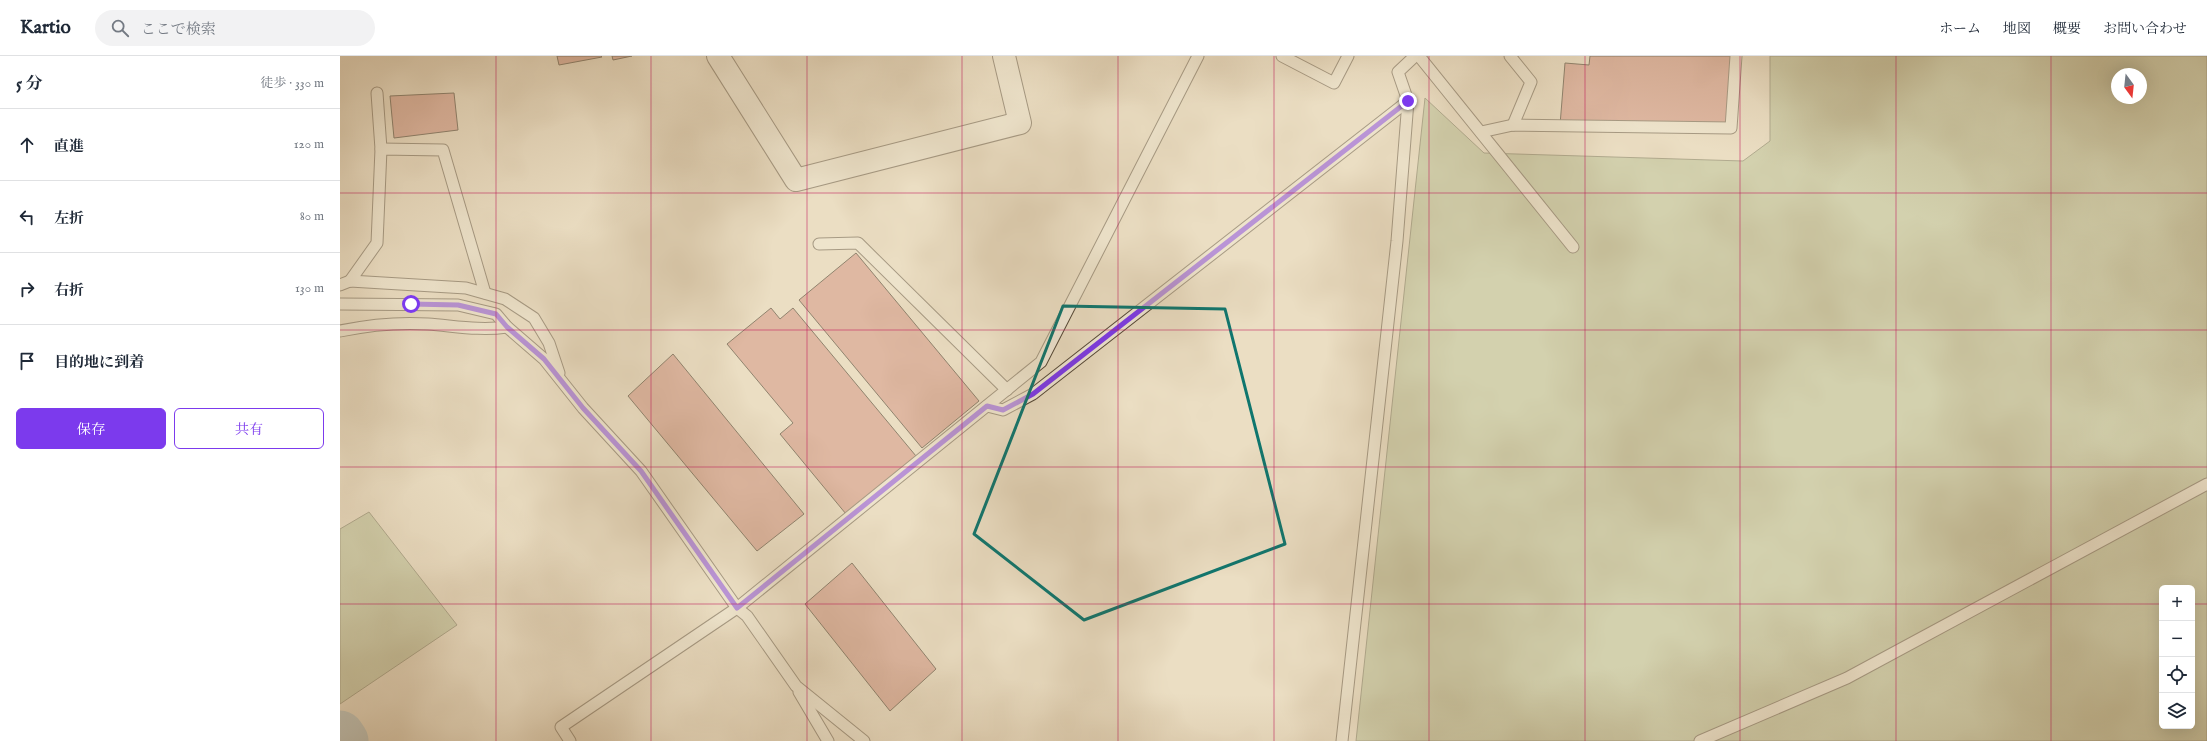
<!DOCTYPE html>
<html lang="ja">
<head>
<meta charset="utf-8">
<style>
  :root { --surface:#fff; --page:#f2f2f3; --text:#1f2937; --muted:#747a83; --line:#e0e1e3; --accent:#7c3aed }
  body { margin:0; font-family:"IM FELL English","Noto Serif JP",serif; background:var(--page); color:var(--text) }
  .controls { position:absolute; right:12px; bottom:12px; display:grid; overflow:hidden; border-radius:6px; box-shadow:0 4px 16px #0002 }
  .controls button { width:36px; height:36px; display:grid; place-items:center; padding:0; border:0; border-bottom:1px solid var(--line); background:var(--surface); color:var(--text); font:20px sans-serif }
  .compass { position:absolute; left:1771px; top:12px; width:36px; height:36px; border-radius:50%; background:var(--surface); box-shadow:0 4px 16px #0002; rotate:165deg }
  .stop { position:absolute; width:12px; height:12px; margin:-9px; border:3px solid #7c3aed; border-radius:50%; background:#fff }
  .stop.end { background:#7c3aed; border-color:#fff; box-shadow:0 1px 4px #0008 }
  .list { margin:0; padding:0; list-style:none }
  h2 { display:flex; justify-content:space-between; align-items:center; height:52px; margin:0; padding:0 16px; font-size:17px }
  h2 small { font-size:13px; font-weight:400; color:var(--muted) }
  .list li { display:grid; grid-template-columns:26px 1fr auto; gap:12px; align-items:center; box-sizing:border-box; height:72px; padding:0 16px; border-top:1px solid var(--line) }
  .list b { display:block; font-size:15px; white-space:nowrap }
  .list em { font-size:13px; font-style:normal; color:var(--muted) }
  .actions { display:flex; gap:8px; padding:12px 16px }
  .actions a { flex:1; padding:9px 0; border:1px solid var(--accent); border-radius:6px; text-align:center; font-size:14px; color:var(--accent) }
  .actions .main { background:var(--accent); color:#fff }
  .icon { flex:none; width:22px; height:22px; fill:none; stroke:currentColor; stroke-width:2; stroke-linecap:round; stroke-linejoin:round }
  .map { position:relative; flex:none; width:1867px; height:685px; overflow:hidden }
  header { display:flex; align-items:center; gap:24px; box-sizing:border-box; height:56px; padding:0 20px; background:var(--surface); border-bottom:1px solid var(--line) }
  header strong { font-size:19px }
  nav { display:flex; gap:22px; margin-inline-start:auto; font-size:14px }
  .search { width:280px; height:36px; background:var(--page); display:flex; align-items:center; gap:10px; box-sizing:border-box; padding:0 14px; border-radius:22px; color:var(--muted); font-size:15px }
  main { display:flex }
  aside { flex:1; background:var(--surface) }
  .map>svg:first-child { display:block }
</style>
</head>
<body>
<header>
<strong>Kartio</strong>
<div class="search"><svg class="icon" aria-label="search" viewBox="0 0 24 24"><circle cx="10" cy="10" r="6"/><path d="M15 15l6 6"/></svg>ここで検索</div>
<nav><a>ホーム</a><a>地図</a><a>概要</a><a>お問い合わせ</a></nav>
</header>
<main>
<aside>
<h2>5 分<small>徒歩 · 330 m</small></h2>
<ul class="list">
<li><svg class="icon" aria-label="ahead" viewBox="0 0 24 24"><path d="M12 20V5M6 11l6-6 6 6"/></svg><div><b>直進</b></div><em>120 m</em></li>
<li><svg class="icon" aria-label="left" viewBox="0 0 24 24"><path d="M17 20v-9H6M10 6l-5 5 5 5"/></svg><div><b>左折</b></div><em>80 m</em></li>
<li><svg class="icon" aria-label="right" viewBox="0 0 24 24"><path d="M7 20v-9h11M14 6l5 5-5 5"/></svg><div><b>右折</b></div><em>130 m</em></li>
<li><svg class="icon" aria-label="arrive" viewBox="0 0 24 24"><path d="M6 21V4h12l-3 4 3 4H6"/></svg><div><b>目的地に到着</b></div></li>
</ul>
<div class="actions"><a class="main">保存</a><a>共有</a></div>
</aside>
<div class="map">
<svg width="1867" height="685" viewBox="0 0 1867 685">
  <rect width="100%" height="100%" fill="#ebdec3"/>
  <filter id="stains"><feTurbulence type="fractalNoise" baseFrequency=".005" numOctaves="4"/><feColorMatrix values="0 0 0 0 .2 0 0 0 0 .09 0 0 0 0 .02 0 0 0 .5 -.17"/></filter>
  <radialGradient id="worn" r=".72"><stop offset=".6" stop-color="#630" stop-opacity="0"/><stop offset="1" stop-color="#630" stop-opacity=".3"/></radialGradient>
  <g fill="#b5c296" stroke="#6c6c50" fill-rule="evenodd">
    <path d="M1430 0H1867V685H1016L1085 42 1144 97 1403 105 1430 85ZM1777 18H1801V42H1777ZM1822 532H1852V670H1822Z"/>
    <polygon points="29,456 117,569 0,648 0,473"/>
  </g>
  <g fill="none" stroke-linecap="round" stroke-linejoin="round">
    <polyline stroke="#9fb9bf" stroke-width="49" points="0,679 4,685"/>
  </g>
  <g fill="#d0897a" stroke="#231709">
    <polygon points="217,0 261,0 262,1 219,9"/>
    <polygon points="272,0 292,0 273,4"/>
    <polygon points="1250,0 1393,0 1390,72 1220,69 1225,7 1249,9"/>
    <polygon points="114,37 118,74 54,82 50,40"/>
    <polygon points="516,197 639,345 582,392 459,244"/>
    <polygon points="431,252 440,263 453,252 576,400 506,458 440,378 453,367 387,288"/>
    <polygon points="333,298 464,458 417,495 288,340"/>
    <polygon points="512,507 596,613 550,655 465,548"/>
  </g>
  <g fill="none" stroke-linecap="round" stroke-linejoin="round">
    <defs>
      <g id="lane">
        <polyline points="942,0 994,27 1008,0"/>
        <polyline points="1079,0 1233,191"/>
        <polyline points="1170,0 1191,26 1173,69"/>
        <polyline points="37,37 41,93"/>
        <polyline points="1141,76 1173,69 1391,72 1396,0"/>
        <polyline points="479,188 518,187 667,334"/>
        <polyline points="10,225 37,187 41,93 103,94 145,237"/>
        <polyline points="0,229 10,225 126,232 165,243 194,262 209,287 219,317"/>
        <polyline points="0,248 118,249 156,258 167,271 204,303 243,352 301,415 397,552 407,560 456,630 524,685"/>
        <path d="M0 275C29 269 58 266 88 268 115 270 140 275 167 271"/>
        <polyline points="647,350 663,354 693,338 1068,45 1058,16 1075,0"/>
        <polyline points="459,636 488,685"/>
        <polyline points="230,685 221,671 397,552 701,306 858,0"/>
        <polyline points="1002,685 1057,185 1068,45"/>
        <polyline points="1360,685 1507,622 1867,428"/>
      </g>
      <polyline id="street" points="378,0 456,124 680,67 664,0"/>
    </defs>
    <use href="#lane" stroke="#554938" stroke-width="13"/>
    <use href="#street" stroke="#554938" stroke-width="24"/>
    <use href="#lane" stroke="#f2ead8" stroke-width="11"/>
    <use href="#street" stroke="#f2ead8" stroke-width="22"/>
  </g>
  <g fill="none" stroke-linecap="round" stroke-linejoin="round">
    <polyline stroke="#7c3aed" stroke-width="5" points="71,248 118,249 156,258 167,271 204,303 243,352 301,415 397,552 647,350 663,354 693,338 1068,45"/>
  </g>
  <path d="M0 0H1867V685H0ZM723 250 885 253 945 488 744 564 634 478Z" fill="#ebdec3" fill-opacity=".55" fill-rule="evenodd"/>
  <path fill="none" stroke="#0f766e" stroke-width="3" stroke-linejoin="round" d="M723 250 885 253 945 488 744 564 634 478Z"/>
  <path fill="none" stroke="#c2185b" stroke-width="1" stroke-opacity="0.55" d="M156 0V685M311 0V685M467 0V685M622 0V685M778 0V685M934 0V685M1089 0V685M1245 0V685M1400 0V685M1556 0V685M1711 0V685M0 137H1867M0 274H1867M0 411H1867M0 548H1822M1852 548H1867"/>
  <rect width="100%" height="100%" filter="url(#stains)"/>
  <rect width="100%" height="100%" fill="url(#worn)"/>
</svg>
<div class="controls">
<button>+</button>
<button>−</button>
<button><svg class="icon" aria-label="locate" viewBox="0 0 24 24"><circle cx="12" cy="12" r="6"/><path d="M12 2v4M12 18v4M2 12h4M18 12h4"/></svg></button>
<button><svg class="icon" aria-label="layers" viewBox="0 0 24 24"><path d="M12 4l9 5-9 5-9-5zM3 14l9 5 9-5"/></svg></button>
</div>
<svg class="compass" viewBox="-18 -18 36 36"><path d="M0-13l5 13h-10z" fill="#e53935"/><path d="M0 13l5-13h-10z" fill="#747a83"/></svg>
<div class="stop" style="left:71px;top:248px"></div>
<div class="stop end" style="left:1068px;top:45px"></div>
</div>
</main>
</body>
</html>
